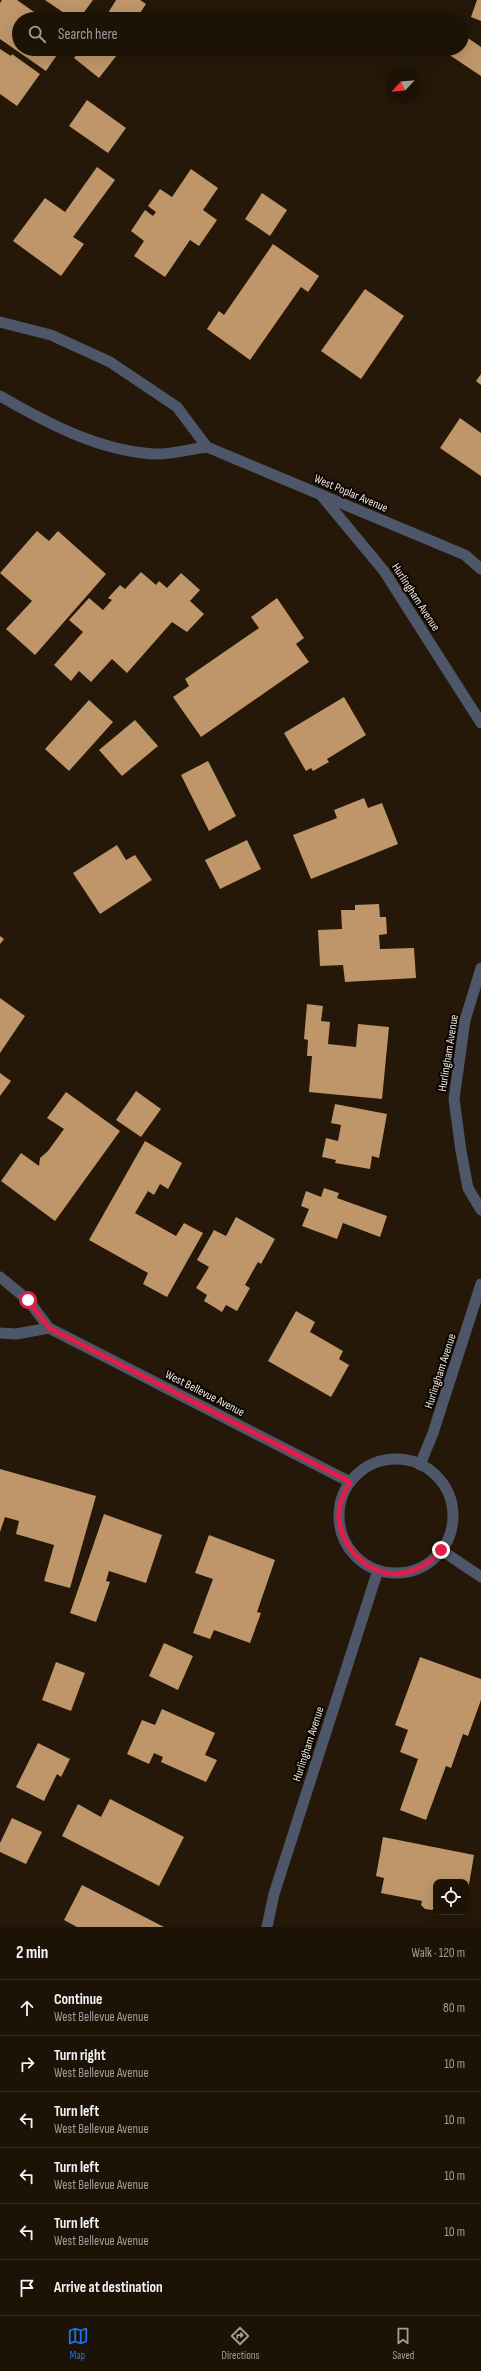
<!DOCTYPE html>
<html lang="en">
<head>
<meta charset="utf-8">
<style>
  :root { --surface:#1c1206; --page:#292014; --text:#f1f3f6; --muted:#a09e9b; --line:#3a3228; --accent:#1a73e8 }
  body { margin:0; font-family:"Sofia Sans Condensed",sans-serif; background:var(--page); color:var(--text) }
  .controls { position:absolute; right:12px; bottom:12px; display:grid; overflow:hidden; border-radius:8px; box-shadow:0 4px 16px #0002 }
  .controls button { width:36px; height:36px; display:grid; place-items:center; padding:0; border:0; border-bottom:1px solid var(--line); background:var(--surface); color:var(--text); font:20px sans-serif }
  .compass { position:absolute; left:385px; top:68px; width:36px; height:36px; border-radius:50%; background:var(--surface); box-shadow:0 4px 16px #0002; rotate:244deg }
  .stop { position:absolute; width:12px; height:12px; margin:-9px; border:3px solid #e11d48; border-radius:50%; background:#fff }
  .stop.end { background:#e11d48; border-color:#fff; box-shadow:0 1px 4px #0008 }
  .list { margin:0; padding:0; list-style:none }
  h2 { display:flex; justify-content:space-between; align-items:center; height:52px; margin:0; padding:0 16px; font-size:17px }
  h2 small { font-size:13px; font-weight:400; color:var(--muted) }
  .list li { display:grid; grid-template-columns:26px 1fr auto; gap:12px; align-items:center; box-sizing:border-box; height:56px; padding:0 16px; border-top:1px solid var(--line) }
  .list b { display:block; font-size:15px; white-space:nowrap }
  .list p { margin:0; font-size:13px; white-space:nowrap; color:var(--muted) }
  .list em { font-size:13px; font-style:normal; color:var(--muted) }
  .icon { flex:none; width:22px; height:22px; fill:none; stroke:currentColor; stroke-width:2; stroke-linecap:round; stroke-linejoin:round }
  .map { position:relative; flex:none; width:481px; height:1927px; overflow:hidden }
  .search { position:absolute; background:var(--surface); box-shadow:0 4px 16px #0002; left:12px; right:12px; top:12px; height:44px; display:flex; align-items:center; gap:10px; box-sizing:border-box; padding:0 14px; border-radius:22px; color:var(--muted); font-size:15px }
  .sheet { height:388px; background:var(--surface) }
  nav { display:flex; justify-content:space-around; align-items:center; box-sizing:border-box; height:56px; border-top:1px solid var(--line); background:var(--surface); font-size:11px; color:var(--muted) }
  nav a { display:grid; justify-items:center; gap:2px }
  nav .on { color:var(--accent) }
  .map>svg:first-child { display:block }
</style>
</head>
<body>
<div class="map">
<svg width="481" height="1927" viewBox="0 0 481 1927">
  <rect width="100%" height="100%" fill="#251808"/>
  <g fill="#be966a">
    <polygon points="2,0 17,0 44,19 19,19 19,49 61,49 46,71 0,39 0,3"/>
    <polygon points="45,0 93,0 79,19 73,19"/>
    <polygon points="116,0 140,0 146,4 136,19 117,19 108,13"/>
    <polygon points="477,0 481,0 481,21 471,17"/>
    <polygon points="462,34 481,47 481,76 445,52 447,49 462,49"/>
    <polygon points="0,49 11,56 12,54 40,74 17,106 0,94"/>
    <polygon points="82,49 110,49 117,55 99,78 74,58"/>
    <polygon points="87,100 126,128 108,153 69,126"/>
    <polygon points="97,167 115,180 73,237 84,244 61,276 13,241 45,198 65,212"/>
    <polygon points="191,169 218,188 203,210 217,220 199,246 190,240 165,277 134,256 144,241 131,231 145,210 153,216 156,212 148,206 160,189 172,197"/>
    <polygon points="262,193 287,210 270,236 245,219"/>
    <polygon points="273,244 319,276 308,292 301,287 250,360 207,329 219,311 224,315"/>
    <polygon points="365,289 404,316 361,379 321,351"/>
    <polygon points="481,374 481,385 476,381"/>
    <polygon points="460,418 481,433 481,476 440,448"/>
    <polygon points="37,531 49,541 58,531 106,574 35,655 6,629 32,601 0,573"/>
    <polygon points="141,572 156,585 159,581 167,588 181,573 200,590 190,601 204,614 187,632 172,622 127,673 112,659 91,682 79,671 71,681 54,665 83,632 69,620 89,598 103,610 112,600 108,598 120,585 125,589"/>
    <polygon points="277,598 304,638 296,644 309,662 201,737 173,697 189,686 185,679 259,628 251,617"/>
    <polygon points="344,697 366,735 327,759 329,762 313,771 311,768 306,771 284,733"/>
    <polygon points="89,700 113,722 69,771 45,749"/>
    <polygon points="135,720 158,746 122,776 99,750"/>
    <polygon points="208,761 236,816 209,831 181,775"/>
    <polygon points="364,798 368,808 382,803 398,844 311,879 293,835 337,818 334,810"/>
    <polygon points="247,840 261,869 220,889 205,860"/>
    <polygon points="117,845 126,860 135,855 152,880 100,914 73,873"/>
    <polygon points="379,904 380,917 386,917 387,934 379,935 380,949 414,948 416,978 345,982 343,965 320,966 318,930 342,929 341,910 355,910 355,905"/>
    <polygon points="0,936 4,939 0,944"/>
    <polygon points="0,998 25,1016 0,1053"/>
    <polygon points="307,1004 323,1006 321,1021 330,1022 328,1044 356,1047 358,1024 389,1027 382,1099 309,1092 312,1056 307,1056 308,1040 304,1039"/>
    <polygon points="0,1073 11,1081 0,1096"/>
    <polygon points="136,1091 161,1109 141,1137 116,1120"/>
    <polygon points="66,1092 120,1131 55,1221 1,1181 21,1153 39,1166 40,1158 48,1151 64,1129 47,1118"/>
    <polygon points="335,1104 387,1114 379,1158 372,1156 370,1169 335,1163 336,1160 322,1157 326,1138 338,1141 341,1125 331,1123"/>
    <polygon points="145,1141 182,1163 168,1189 160,1184 154,1195 148,1191 135,1213 176,1236 184,1223 203,1233 167,1297 143,1284 148,1273 89,1240"/>
    <polygon points="324,1188 339,1193 337,1198 387,1216 380,1237 343,1223 337,1239 302,1226 309,1209 301,1206 306,1191 321,1197"/>
    <polygon points="236,1217 275,1239 261,1264 258,1262 245,1285 250,1288 237,1311 226,1305 222,1312 204,1301 207,1295 196,1288 209,1267 197,1260 214,1230 226,1236"/>
    <polygon points="296,1311 315,1322 310,1332 343,1351 339,1359 349,1365 331,1397 268,1361"/>
    <polygon points="0,1469 96,1496 70,1588 44,1581 54,1545 16,1534 19,1521 5,1517 0,1532"/>
    <polygon points="104,1514 162,1535 146,1583 109,1571 106,1581 110,1582 96,1622 70,1613"/>
    <polygon points="209,1535 275,1560 257,1612 261,1613 250,1643 214,1630 210,1639 193,1633 213,1579 195,1573"/>
    <polygon points="164,1643 193,1656 178,1690 149,1676"/>
    <polygon points="420,1657 481,1679 481,1700 468,1736 463,1734 451,1768 446,1766 426,1820 400,1810 418,1759 400,1752 408,1730 395,1725"/>
    <polygon points="56,1662 85,1673 71,1711 42,1700"/>
    <polygon points="162,1709 215,1733 205,1755 217,1760 206,1782 161,1762 163,1757 154,1753 149,1764 127,1754 142,1720 155,1725"/>
    <polygon points="38,1743 70,1759 61,1777 57,1774 44,1801 16,1787"/>
    <polygon points="110,1799 184,1837 159,1886 62,1836 78,1804 101,1817"/>
    <polygon points="12,1818 42,1832 26,1864 0,1852 0,1843"/>
    <polygon points="383,1837 474,1855 467,1896 466,1882 436,1882 436,1907 432,1910 425,1909 421,1905 422,1901 381,1893 384,1878 376,1876"/>
    <polygon points="82,1885 164,1927 77,1927 64,1920"/>
  </g>
  <g fill="none" stroke-linecap="round" stroke-linejoin="round">
    <g stroke="#4e566a" stroke-width="11">
      <polyline points="0,322 51,335 110,362 177,407 207,447 465,555 481,569"/>
      <path d="M0 396C47 423 97 450 153 454 170 455 190 449 207 447"/>
      <polyline points="321,495 384,571 481,723"/>
      <polyline points="481,968 465,1020 454,1099 461,1151 468,1188 481,1210"/>
      <polyline points="0,1277 28,1300 49,1328 350,1482"/>
      <polyline points="0,1333 16,1334 49,1328"/>
      <circle cx="396" cy="1516" r="57"/>
      <polyline points="420,1465 433,1433 481,1284"/>
      <polyline points="441,1550 481,1577"/>
      <polyline points="267,1927 274,1894 378,1570"/>
    </g>
  </g>
  <g fill="none" stroke-linecap="round" stroke-linejoin="round">
    <path stroke="#e11d48" stroke-width="5" d="M28 1300 49 1328 350 1482C344 1493 338 1504 339 1517 341 1553 378 1585 414 1570 426 1566 433 1559 441 1550"/>
  </g>
  <g text-anchor="middle" stroke-width="4" stroke-linejoin="round" paint-order="stroke">
    <g font-size="12" fill="#f0e6dc" stroke="#0a0502">
      <text transform="translate(351 493) rotate(23)" y="4">West Poplar Avenue</text>
      <text transform="translate(416 597) rotate(57)" y="4">Hurlingham Avenue</text>
      <text transform="translate(448 1053) rotate(-81)" y="4">Hurlingham Avenue</text>
      <text transform="translate(440 1371) rotate(-72)" y="4">Hurlingham Avenue</text>
      <text transform="translate(205 1393) rotate(27)" y="4">West Bellevue Avenue</text>
      <text transform="translate(308 1744) rotate(-72)" y="4">Hurlingham Avenue</text>
    </g>
  </g>
</svg>
<div class="controls">
<button><svg class="icon" aria-label="locate" viewBox="0 0 24 24"><circle cx="12" cy="12" r="6"/><path d="M12 2v4M12 18v4M2 12h4M18 12h4"/></svg></button>
</div>
<svg class="compass" viewBox="-18 -18 36 36"><path d="M0-13l5 13h-10z" fill="#e53935"/><path d="M0 13l5-13h-10z" fill="#a09e9b"/></svg>
<div class="stop" style="left:28px;top:1300px"></div>
<div class="stop end" style="left:441px;top:1550px"></div>
<div class="search"><svg class="icon" aria-label="search" viewBox="0 0 24 24"><circle cx="10" cy="10" r="6"/><path d="M15 15l6 6"/></svg>Search here</div>
</div>
<section class="sheet">
<h2>2 min<small>Walk · 120 m</small></h2>
<ul class="list">
<li><svg class="icon" aria-label="ahead" viewBox="0 0 24 24"><path d="M12 20V5M6 11l6-6 6 6"/></svg><div><b>Continue</b><p>West Bellevue Avenue</p></div><em>80 m</em></li>
<li><svg class="icon" aria-label="right" viewBox="0 0 24 24"><path d="M7 20v-9h11M14 6l5 5-5 5"/></svg><div><b>Turn right</b><p>West Bellevue Avenue</p></div><em>10 m</em></li>
<li><svg class="icon" aria-label="left" viewBox="0 0 24 24"><path d="M17 20v-9H6M10 6l-5 5 5 5"/></svg><div><b>Turn left</b><p>West Bellevue Avenue</p></div><em>10 m</em></li>
<li><svg class="icon" aria-label="left" viewBox="0 0 24 24"><path d="M17 20v-9H6M10 6l-5 5 5 5"/></svg><div><b>Turn left</b><p>West Bellevue Avenue</p></div><em>10 m</em></li>
<li><svg class="icon" aria-label="left" viewBox="0 0 24 24"><path d="M17 20v-9H6M10 6l-5 5 5 5"/></svg><div><b>Turn left</b><p>West Bellevue Avenue</p></div><em>10 m</em></li>
<li><svg class="icon" aria-label="arrive" viewBox="0 0 24 24"><path d="M6 21V4h12l-3 4 3 4H6"/></svg><div><b>Arrive at destination</b></div></li>
</ul>
</section>
<nav>
<a class="on"><svg class="icon" aria-label="map" viewBox="0 0 24 24"><path d="M3 6l6-2 6 2 6-2v14l-6 2-6-2-6 2zM9 4v14M15 6v14"/></svg>Map</a>
<a><svg class="icon" aria-label="directions" viewBox="0 0 24 24"><path d="M12 3l9 9-9 9-9-9zM9 14v-3h6M13 9l2 2-2 2"/></svg>Directions</a>
<a><svg class="icon" aria-label="saved" viewBox="0 0 24 24"><path d="M7 4h10v16l-5-4-5 4z"/></svg>Saved</a>
</nav>
</body>
</html>
